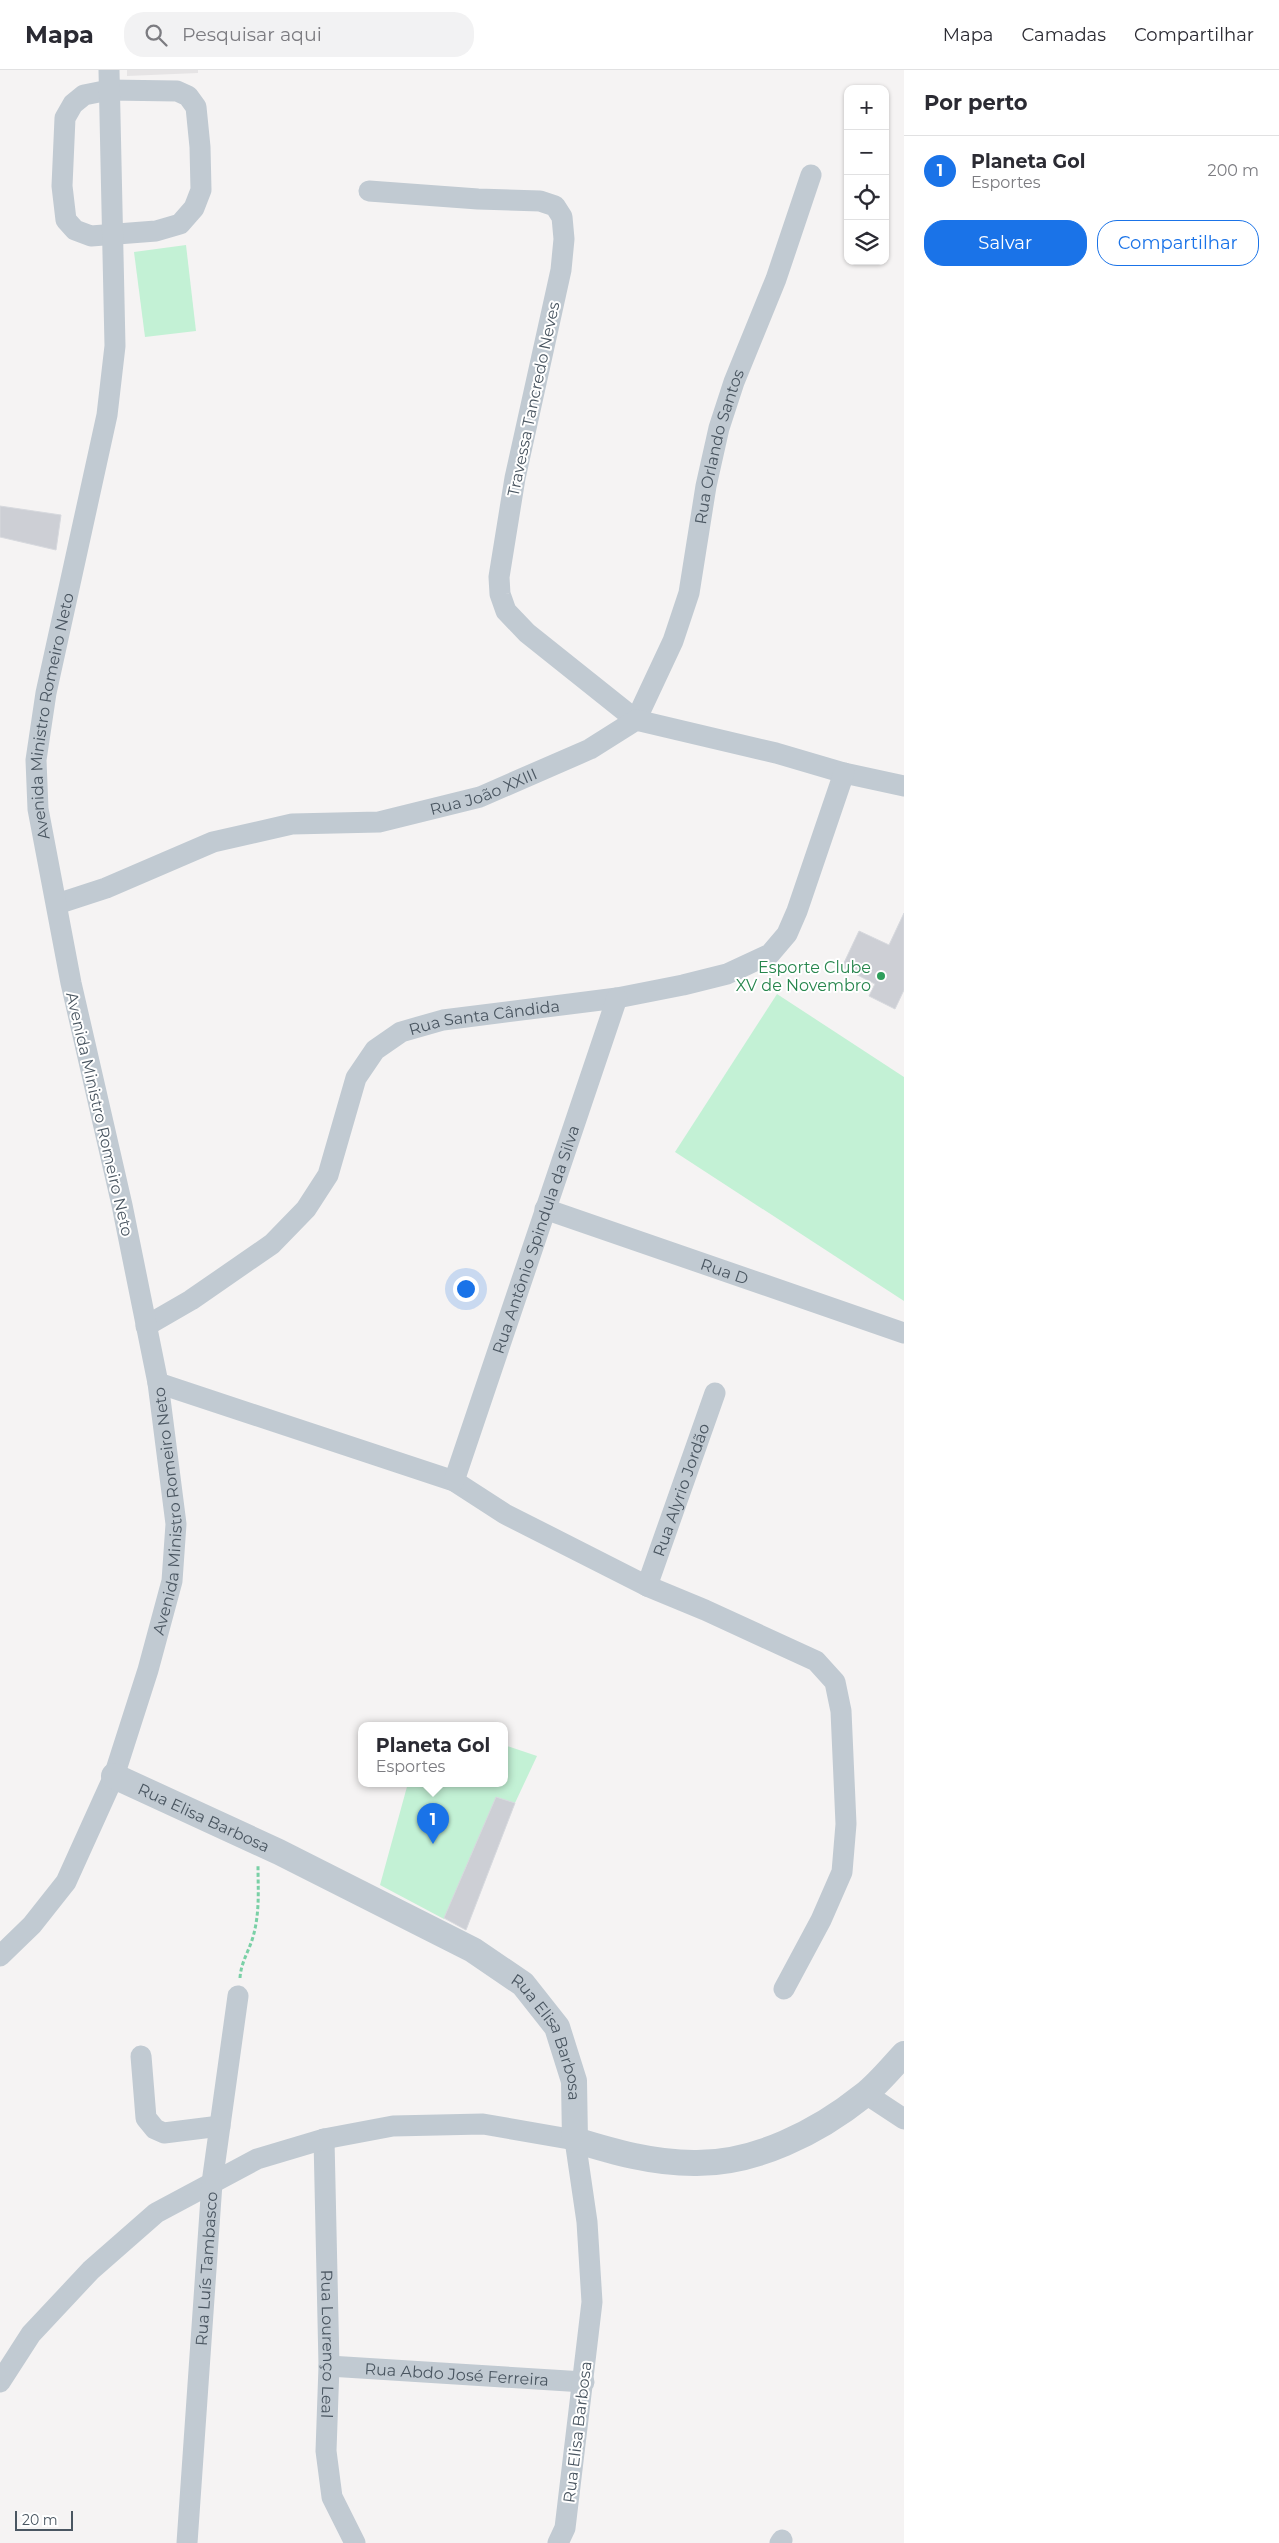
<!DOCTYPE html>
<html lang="pt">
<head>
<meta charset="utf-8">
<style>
  :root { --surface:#fff; --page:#f2f2f3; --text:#2b2b33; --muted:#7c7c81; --line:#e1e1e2; --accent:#1a73e8 }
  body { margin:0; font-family:Montserrat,sans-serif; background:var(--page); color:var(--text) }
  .controls { position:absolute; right:15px; top:15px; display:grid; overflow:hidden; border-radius:10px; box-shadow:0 1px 4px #0004 }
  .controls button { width:45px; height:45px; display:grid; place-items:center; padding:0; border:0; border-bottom:1px solid var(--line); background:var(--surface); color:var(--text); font:25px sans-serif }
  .scale { position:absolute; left:15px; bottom:12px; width:58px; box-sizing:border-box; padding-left:5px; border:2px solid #4a5661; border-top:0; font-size:14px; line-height:18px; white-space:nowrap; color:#4a5661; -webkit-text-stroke:4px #fff; paint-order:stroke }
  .you { position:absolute; left:465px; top:1218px; width:18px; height:18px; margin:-12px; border:4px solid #fff; border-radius:50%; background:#1a73e8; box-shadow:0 0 0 8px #1a73e833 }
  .badge { display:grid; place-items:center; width:32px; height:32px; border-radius:50%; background:var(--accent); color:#fff; font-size:16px; font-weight:700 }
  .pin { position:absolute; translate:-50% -41px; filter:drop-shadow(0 1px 2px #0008) }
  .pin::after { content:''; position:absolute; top:26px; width:18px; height:15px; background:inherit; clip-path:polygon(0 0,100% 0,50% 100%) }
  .popup { position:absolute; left:358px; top:1652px; width:150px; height:65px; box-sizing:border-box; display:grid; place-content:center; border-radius:10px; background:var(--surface); filter:drop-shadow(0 1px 4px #0005); font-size:16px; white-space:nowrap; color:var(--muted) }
  .popup b { font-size:19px; color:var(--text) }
  .popup::after { content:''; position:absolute; left:50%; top:100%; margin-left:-10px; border:10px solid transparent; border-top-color:var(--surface) }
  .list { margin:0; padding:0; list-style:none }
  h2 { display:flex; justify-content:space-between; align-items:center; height:65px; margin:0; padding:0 20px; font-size:21px }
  h2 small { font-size:16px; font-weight:400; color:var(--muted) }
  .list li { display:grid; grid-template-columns:32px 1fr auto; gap:15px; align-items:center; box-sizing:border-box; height:70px; padding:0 20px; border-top:1px solid var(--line) }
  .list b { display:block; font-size:19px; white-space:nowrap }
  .list p { margin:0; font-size:16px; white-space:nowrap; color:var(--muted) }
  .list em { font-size:16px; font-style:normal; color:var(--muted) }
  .actions { display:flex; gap:10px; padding:15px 20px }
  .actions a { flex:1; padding:11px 0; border:1px solid var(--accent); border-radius:20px; text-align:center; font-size:18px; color:var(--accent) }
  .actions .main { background:var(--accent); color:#fff }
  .icon { flex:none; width:28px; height:28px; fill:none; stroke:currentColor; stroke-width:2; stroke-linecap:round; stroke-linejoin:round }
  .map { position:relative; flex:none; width:904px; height:2473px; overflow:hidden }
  header { display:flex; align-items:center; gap:30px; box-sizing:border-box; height:70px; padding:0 25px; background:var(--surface); border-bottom:1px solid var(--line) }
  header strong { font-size:24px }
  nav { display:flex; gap:28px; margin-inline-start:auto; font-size:18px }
  .search { width:350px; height:45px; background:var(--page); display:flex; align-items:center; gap:12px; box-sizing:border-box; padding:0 18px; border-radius:20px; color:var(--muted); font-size:19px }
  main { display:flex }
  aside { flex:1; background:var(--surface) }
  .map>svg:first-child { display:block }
</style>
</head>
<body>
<header>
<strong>Mapa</strong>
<div class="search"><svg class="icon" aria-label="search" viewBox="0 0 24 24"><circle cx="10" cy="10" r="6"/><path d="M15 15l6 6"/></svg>Pesquisar aqui</div>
<nav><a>Mapa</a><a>Camadas</a><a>Compartilhar</a></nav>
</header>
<main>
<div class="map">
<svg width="904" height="2473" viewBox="0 0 904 2473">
  <rect width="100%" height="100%" fill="#f5f3f3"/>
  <polygon fill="#e6e4e5" points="127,0 198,0 198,3 127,6"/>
  <g fill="#c3f1d5">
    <polygon points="186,175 196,261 145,267 134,182"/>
    <polygon points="777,924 904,1007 904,1231 675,1082"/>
    <polygon points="504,1675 537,1686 515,1733 496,1728 444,1849 380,1815 408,1713 504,1713"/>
  </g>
  <g fill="#cdcfd5" stroke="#d7d9de">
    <polygon points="0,436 61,445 56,480 0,467"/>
    <polygon points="904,843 904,920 895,939 869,926 875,914 842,897 859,861 889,875"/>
    <polygon points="496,1727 515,1733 466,1860 444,1848"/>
  </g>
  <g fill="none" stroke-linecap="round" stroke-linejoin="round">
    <path stroke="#7ad0a6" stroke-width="3" stroke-dasharray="4 2.5" stroke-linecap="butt" d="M240 1908C241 1892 249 1881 253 1867 260 1842 258 1820 258 1795"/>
    <g stroke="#c1cad2" stroke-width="21">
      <polygon points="109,20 177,21 188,26 196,37 200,77 201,120 194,138 180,154 156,161 91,166 75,160 66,150 62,116 65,48 73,34 84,25"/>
      <path id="s1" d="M369 121 478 129 540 131 555 136 562 147 564 169 561 200 515 408 499 507 500 524 506 541 527 563 636 650 673 571 689 523 706 416 719 358 734 312 776 209 811 105"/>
      <path id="s2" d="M57 834 106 818 213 772 292 754 379 752 480 727 590 679 636 650 776 683 844 703 904 716"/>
      <path id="s3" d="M545 1139 904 1263"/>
      <path id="s4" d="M146 1256 191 1230 272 1174 306 1139 328 1105 356 1008 375 980 401 962 443 950 617 928 683 915 727 904 770 884 787 864 797 841 844 703"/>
      <polyline points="158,1313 454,1411 505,1444 647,1516 705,1540 816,1591 835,1612 841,1641 846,1754 842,1802 821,1850 784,1919"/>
      <path id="s5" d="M454 1411 617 928"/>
      <path id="s6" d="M647 1516 715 1323"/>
      <path id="s7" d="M0 1886 32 1855 66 1812 114 1706 148 1600 172 1511 176 1454 158 1313 122 1135 71 913 38 739 36 690 46 623 107 345 115 276 109 0"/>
      <polyline points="141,1986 146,2048 155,2059 164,2063 220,2056"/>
      <polyline points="866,2024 904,2049"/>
      <path id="s8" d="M324 2069 329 2296 326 2381 332 2427 355 2473"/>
      <path id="s9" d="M329 2296 584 2312"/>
      <polyline points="0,2312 31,2264 91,2200 156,2143 257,2089 324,2069 393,2056 483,2054 575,2070 587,2152 592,2232 565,2458 558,2473"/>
      <path id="s10" d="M187 2473 212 2113 238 1926"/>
      <polyline points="780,2473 782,2470"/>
    </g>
    <path stroke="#c1cad2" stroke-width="26" id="s11" d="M114 1706 279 1782 473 1880 523 1914 557 1957 574 2011 575 2070C614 2082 653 2093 694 2093 755 2094 818 2062 864 2025 879 2013 891 1998 904 1984"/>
  </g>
  <circle fill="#2e9e5b" stroke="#fff" stroke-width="2" cx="881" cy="906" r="5"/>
  <g text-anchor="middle" stroke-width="4" stroke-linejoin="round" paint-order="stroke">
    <g font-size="16" fill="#4a5661" stroke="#fff">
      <text transform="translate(533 329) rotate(-78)" y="6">Travessa Tancredo Neves</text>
      <text dy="6" stroke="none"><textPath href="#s1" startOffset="1059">Rua Orlando Santos</textPath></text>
      <text dy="6" stroke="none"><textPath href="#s7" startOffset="1299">Avenida Ministro Romeiro Neto</textPath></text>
      <text dy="6" stroke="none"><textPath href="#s2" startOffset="445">Rua João XXIII</textPath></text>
      <text dy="6" stroke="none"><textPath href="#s4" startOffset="491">Rua Santa Cândida</textPath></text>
      <text transform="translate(100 1044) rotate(77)" y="6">Avenida Ministro Romeiro Neto</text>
      <text dy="6" stroke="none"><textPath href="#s5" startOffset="255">Rua Antônio Spindula da Silva</textPath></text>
      <text dy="6" stroke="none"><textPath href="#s3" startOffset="190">Rua D</textPath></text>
      <text dy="6" stroke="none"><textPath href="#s6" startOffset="102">Rua Alyrio Jordão</textPath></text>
      <text dy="6" stroke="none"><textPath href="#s7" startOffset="489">Avenida Ministro Romeiro Neto</textPath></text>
      <text dy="6" stroke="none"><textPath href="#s11" startOffset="99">Rua Elisa Barbosa</textPath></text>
      <text dy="6" stroke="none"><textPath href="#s11" startOffset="519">Rua Elisa Barbosa</textPath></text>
      <text dy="6" stroke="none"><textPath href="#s10" startOffset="275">Rua Luís Tambasco</textPath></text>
      <text dy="6" stroke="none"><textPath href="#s8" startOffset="205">Rua Lourenço Leal</textPath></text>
      <text dy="6" stroke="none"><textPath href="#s9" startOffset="128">Rua Abdo José Ferreira</textPath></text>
      <text transform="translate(577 2362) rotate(-83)" y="6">Rua Elisa Barbosa</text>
    </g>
    <g font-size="16" fill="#27864d" stroke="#fff" text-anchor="end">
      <text x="871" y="903">Esporte Clube<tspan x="871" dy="18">XV de Novembro</tspan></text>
    </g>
  </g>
</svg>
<div class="controls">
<button>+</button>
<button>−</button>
<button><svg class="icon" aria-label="locate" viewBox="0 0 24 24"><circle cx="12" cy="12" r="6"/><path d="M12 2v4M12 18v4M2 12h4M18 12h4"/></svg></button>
<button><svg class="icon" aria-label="layers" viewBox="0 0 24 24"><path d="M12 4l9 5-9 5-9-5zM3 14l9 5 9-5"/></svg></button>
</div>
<div class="scale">20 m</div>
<div class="you"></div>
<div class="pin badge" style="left:433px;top:1774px">1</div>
<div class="popup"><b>Planeta Gol</b>Esportes</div>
</div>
<aside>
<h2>Por perto<small></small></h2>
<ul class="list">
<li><span class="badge">1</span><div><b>Planeta Gol</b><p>Esportes</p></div><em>200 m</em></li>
</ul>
<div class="actions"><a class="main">Salvar</a><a>Compartilhar</a></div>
</aside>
</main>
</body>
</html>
